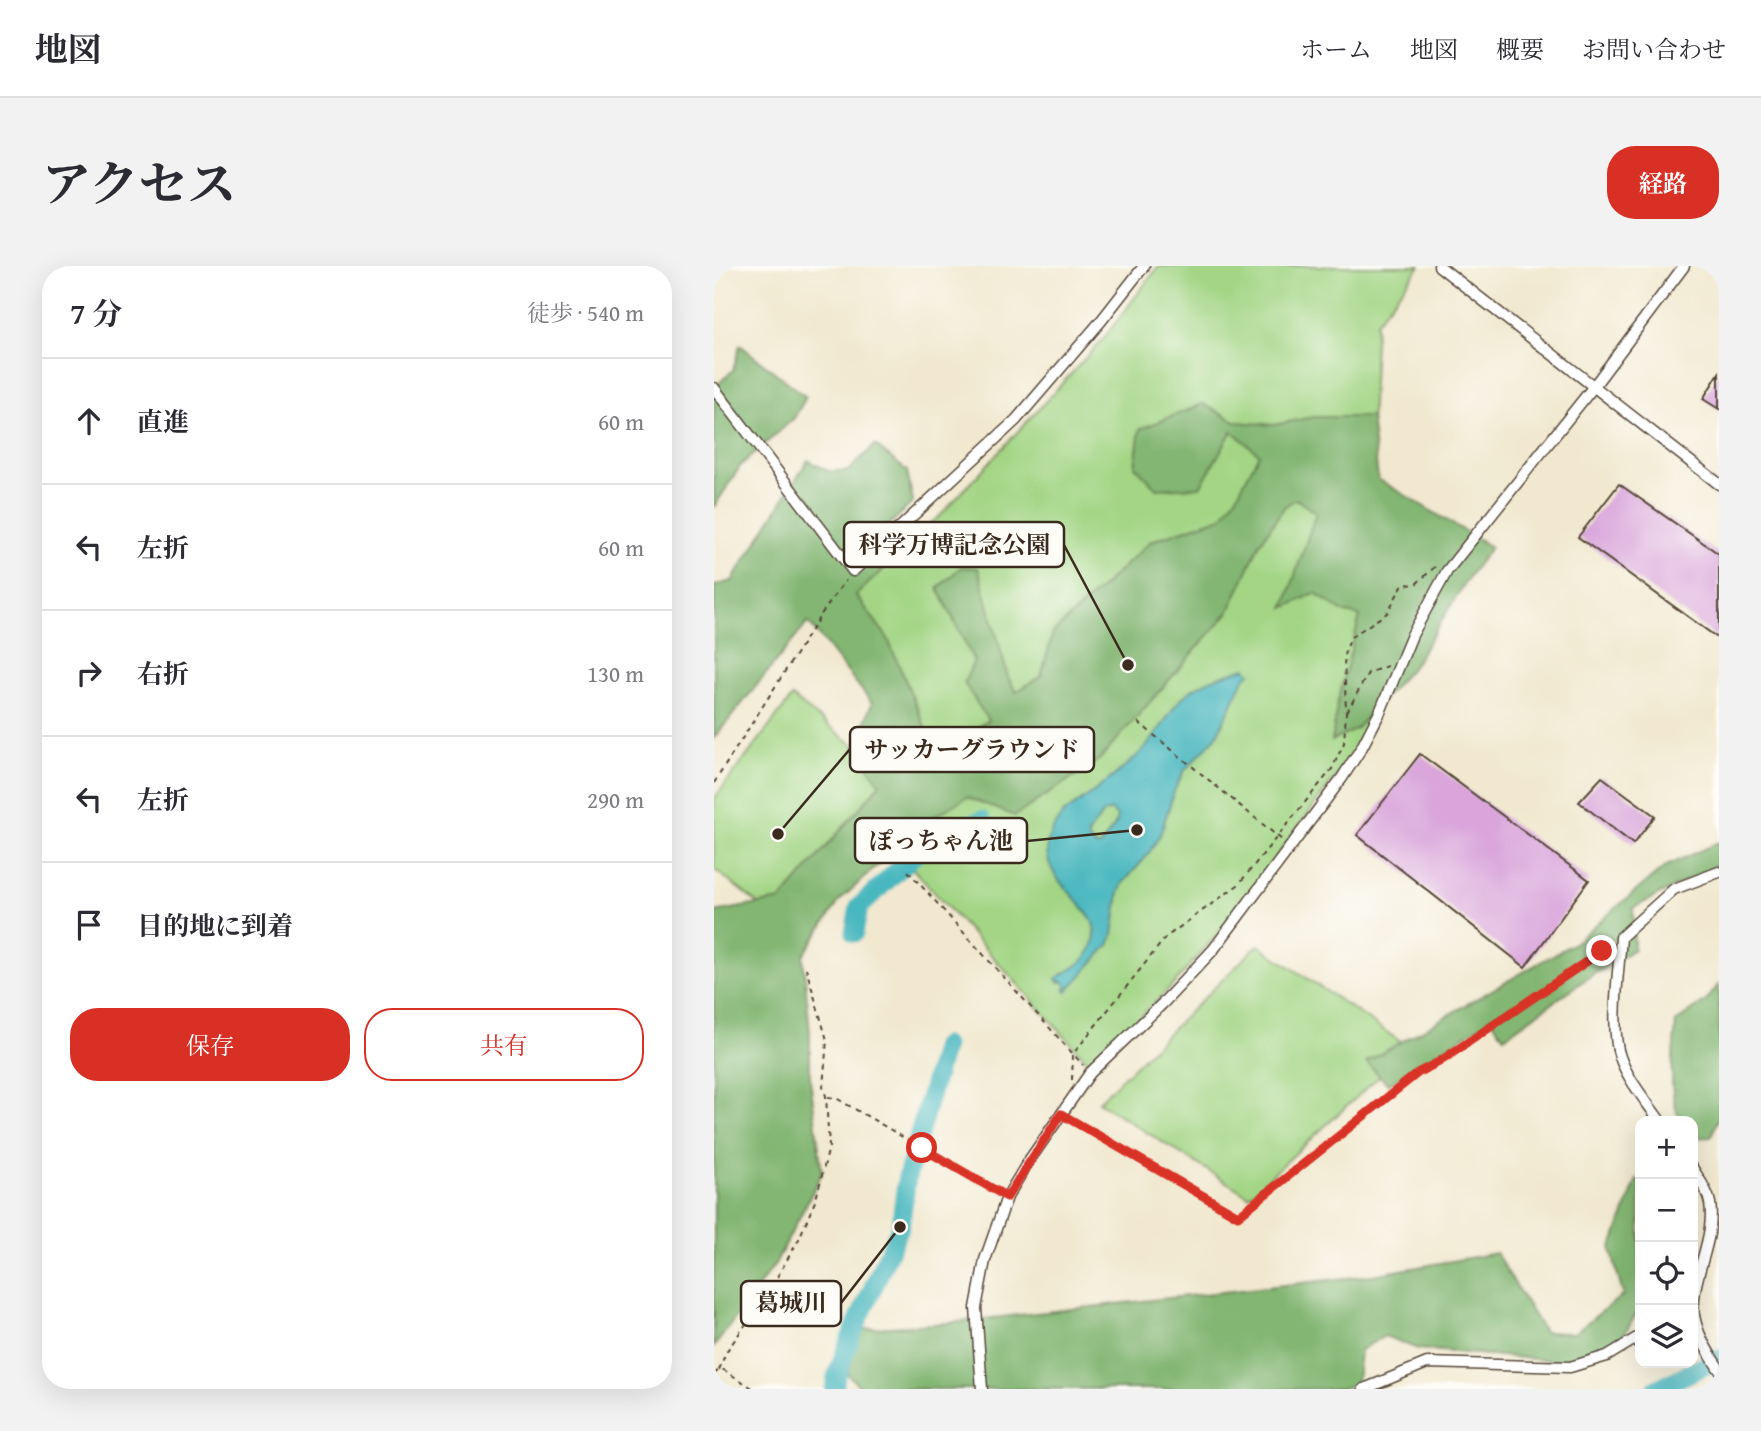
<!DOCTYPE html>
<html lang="ja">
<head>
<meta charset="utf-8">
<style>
  :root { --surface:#fff; --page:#f2f2f3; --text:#2b2b33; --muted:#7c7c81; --line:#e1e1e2; --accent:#d93025 }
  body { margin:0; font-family:"Gentium Book Plus","Noto Serif JP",serif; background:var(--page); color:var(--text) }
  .controls { position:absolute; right:21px; bottom:21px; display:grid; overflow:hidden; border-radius:14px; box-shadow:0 7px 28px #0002 }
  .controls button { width:63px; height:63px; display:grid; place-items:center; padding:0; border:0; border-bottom:2px solid var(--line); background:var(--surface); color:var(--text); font:35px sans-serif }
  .stop { position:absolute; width:21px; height:21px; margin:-16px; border:5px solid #d93025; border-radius:50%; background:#fff }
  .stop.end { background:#d93025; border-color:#fff; box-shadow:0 2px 7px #0008 }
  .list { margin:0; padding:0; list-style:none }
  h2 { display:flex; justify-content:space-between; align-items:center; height:91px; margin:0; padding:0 28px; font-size:30px }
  h2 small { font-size:23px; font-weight:400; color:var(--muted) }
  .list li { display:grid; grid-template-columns:46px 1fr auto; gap:21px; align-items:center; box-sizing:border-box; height:126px; padding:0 28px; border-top:2px solid var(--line) }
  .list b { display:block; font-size:26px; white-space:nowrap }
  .list em { font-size:23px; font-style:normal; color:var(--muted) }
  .actions { display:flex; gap:14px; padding:21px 28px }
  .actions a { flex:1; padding:16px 0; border:2px solid var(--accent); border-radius:28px; text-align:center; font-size:24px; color:var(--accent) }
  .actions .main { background:var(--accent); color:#fff }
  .icon { flex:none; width:38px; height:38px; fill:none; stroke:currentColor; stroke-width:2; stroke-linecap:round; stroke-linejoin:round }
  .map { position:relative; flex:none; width:1005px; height:1123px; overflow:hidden; border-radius:28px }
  header { display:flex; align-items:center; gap:42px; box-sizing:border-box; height:98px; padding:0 35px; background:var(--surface); border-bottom:2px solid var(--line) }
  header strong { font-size:33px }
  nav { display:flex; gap:38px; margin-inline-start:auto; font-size:24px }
  .intro { display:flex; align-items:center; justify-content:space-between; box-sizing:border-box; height:168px; padding:0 42px }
  h1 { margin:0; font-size:49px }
  .button { padding:18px 32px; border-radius:28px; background:var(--accent); color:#fff; font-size:24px; font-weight:700 }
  main { display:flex; gap:42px; padding:0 42px }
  aside { flex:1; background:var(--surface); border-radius:28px; box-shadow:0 7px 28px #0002 }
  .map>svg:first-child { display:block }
</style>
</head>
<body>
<header>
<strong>地図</strong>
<nav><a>ホーム</a><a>地図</a><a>概要</a><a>お問い合わせ</a></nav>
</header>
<div class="intro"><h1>アクセス</h1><a class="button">経路</a></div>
<main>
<aside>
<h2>7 分<small>徒歩 · 540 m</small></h2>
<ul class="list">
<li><svg class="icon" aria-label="ahead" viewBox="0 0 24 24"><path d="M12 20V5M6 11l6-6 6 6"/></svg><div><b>直進</b></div><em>60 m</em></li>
<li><svg class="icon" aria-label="left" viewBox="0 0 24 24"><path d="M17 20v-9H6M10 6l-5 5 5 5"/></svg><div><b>左折</b></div><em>60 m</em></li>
<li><svg class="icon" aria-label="right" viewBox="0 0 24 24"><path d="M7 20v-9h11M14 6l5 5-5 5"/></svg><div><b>右折</b></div><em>130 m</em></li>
<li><svg class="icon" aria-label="left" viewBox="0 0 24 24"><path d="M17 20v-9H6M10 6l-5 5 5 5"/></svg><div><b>左折</b></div><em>290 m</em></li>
<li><svg class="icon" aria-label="arrive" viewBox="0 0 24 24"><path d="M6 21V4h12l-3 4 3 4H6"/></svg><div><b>目的地に到着</b></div></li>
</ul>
<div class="actions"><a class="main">保存</a><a>共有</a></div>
</aside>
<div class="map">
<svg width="1005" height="1123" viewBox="0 0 1005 1123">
  <rect width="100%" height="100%" fill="#fdfcf7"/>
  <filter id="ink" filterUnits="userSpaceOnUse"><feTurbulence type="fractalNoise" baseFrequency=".0143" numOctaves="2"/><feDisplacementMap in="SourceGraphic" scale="14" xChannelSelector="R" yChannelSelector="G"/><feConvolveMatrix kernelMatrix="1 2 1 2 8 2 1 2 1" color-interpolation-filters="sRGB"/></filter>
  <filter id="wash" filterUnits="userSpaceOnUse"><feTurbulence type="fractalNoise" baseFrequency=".00686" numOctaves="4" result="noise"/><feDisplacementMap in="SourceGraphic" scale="28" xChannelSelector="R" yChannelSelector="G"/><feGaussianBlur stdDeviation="1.57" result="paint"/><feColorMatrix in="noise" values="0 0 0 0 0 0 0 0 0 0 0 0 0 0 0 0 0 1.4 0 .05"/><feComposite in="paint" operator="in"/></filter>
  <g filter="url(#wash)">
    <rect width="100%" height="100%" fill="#f1e8cf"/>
    <g fill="#a3d585" stroke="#6f8052" stroke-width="2">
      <polygon points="445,0 706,0 662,56 654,215 667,429 645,478 623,509 511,659 459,719 377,799 198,602 152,556 187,509 183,441 111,355 139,317 226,250 389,73"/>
      <polygon points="78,431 175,507 62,652 0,603 0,533"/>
      <polygon points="544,679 696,782 535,930 384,836"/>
    </g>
    <g fill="#82b672" stroke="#5e7048" stroke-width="2">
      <polygon points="26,79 92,131 80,152 27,199 0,241 0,122 19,104"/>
      <polygon points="489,138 523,156 560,159 599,151 657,151 664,213 777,281 757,307 700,399 642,463 618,475 624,434 646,350 631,347 601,327 570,342 602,247 582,233 571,240 546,277 514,347 386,493 301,550 253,531 211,556 126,634 89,690 96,767 96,813 108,907 63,995 0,1081 0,646 67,634 166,518 141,481 158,437 94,356 0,472 0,320 18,315 94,194 114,205 134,205 161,179 193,205 199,236 169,265 173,300 142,329 173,371 223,489 274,454 250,417 260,395 224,322 247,301 264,302 294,411 302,426 327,410 339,367 437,275 508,251 524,228 545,188 518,165 486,221 443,223 421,200 426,163"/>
      <polygon points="1005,576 1005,598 919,642 920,683 872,713 790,771 777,753 674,818 652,796 860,677 952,600"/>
      <path d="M1005 718V851L997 871 979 872V855H967C952 827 960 787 962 756L992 735Z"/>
      <polygon points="923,913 926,914 926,1042 904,1078 845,1095 704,1083 671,1070 646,1084 643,1117 627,1123 149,1123 133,1108 146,1063 234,1057 659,1009 782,987 830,1066 860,1067 909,1029 897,983"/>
    </g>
    <path fill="#48b7bf" stroke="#42706e" stroke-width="2" fill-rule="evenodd" d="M532 402 536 407 530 413 502 471 470 505 461 523 446 569 433 590 409 617 405 627 399 669 395 679 353 725 350 723 353 720 348 715 345 716 342 713C353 704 366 701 375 687 408 635 294 618 348 549 376 528 404 509 429 484 442 471 450 455 461 440 478 417 506 410 532 402ZM397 544 403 550 402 557 386 580H382L375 574 374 568 389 547Z"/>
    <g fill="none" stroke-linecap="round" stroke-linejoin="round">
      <g stroke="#48b7bf" stroke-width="19">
        <polyline points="140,667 145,641 217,573 268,554"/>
        <polyline points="120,1123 122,1111 136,1073 186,961 193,911 230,780"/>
        <polyline points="942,1123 1005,1093"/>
      </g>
    </g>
    <g id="blocks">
      <g fill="#d9a5db">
        <polygon points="1005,107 1005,143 989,133"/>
        <polygon points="905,218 1005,288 1005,373 864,271"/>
        <polygon points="706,488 875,614 811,701 643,569"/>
        <polygon points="888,511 941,550 919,578 865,536"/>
      </g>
    </g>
  </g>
  <g filter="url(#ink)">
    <use href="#blocks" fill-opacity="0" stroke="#564639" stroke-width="2"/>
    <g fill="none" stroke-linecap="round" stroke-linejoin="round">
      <defs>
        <g id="minor">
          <polyline points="725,0 1005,218"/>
          <polyline points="0,122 139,305 302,154 387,55 430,0"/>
          <path d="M946 855C932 835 914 814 906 791 896 764 905 702 907 671L960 623 1005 606"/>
          <path d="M979 903C985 913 994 925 996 937 1002 975 976 1011 980 1049 983 1069 995 1087 1005 1103"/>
          <polyline points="268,1123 262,1042 271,994 293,931 314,896 376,807 449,737 499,684 628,512 648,481 666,446 698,369 733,305 880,120 970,0"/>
          <polyline points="650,1123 713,1097 856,1101 893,1090 926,1070"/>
        </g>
      </defs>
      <use href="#minor" stroke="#564639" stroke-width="13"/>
      <g stroke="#564639" stroke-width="2" stroke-dasharray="5 5" stroke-linecap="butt">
        <polyline points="633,446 654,407 673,400"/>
        <polyline points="424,456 568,574"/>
        <polyline points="0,517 108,347 132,314"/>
        <polyline points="194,605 369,799"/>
        <polyline points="358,814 359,788 452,671 524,619 618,503 630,477 632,447 630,389 637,371 673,347 689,318 701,319 724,298"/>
        <polyline points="114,831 122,832 283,926"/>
        <polyline points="357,854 524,950 705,806 725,796 895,680"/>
        <polyline points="5,1104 12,1086 52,1030 84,975 102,933 115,881 112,830 109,821 113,774 92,702"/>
        <polyline points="0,1108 5,1104 10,1104 40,1123"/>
      </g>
      <use href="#minor" stroke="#fff" stroke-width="10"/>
    </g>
  </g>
  <g fill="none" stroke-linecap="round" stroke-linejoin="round" filter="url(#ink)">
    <polyline stroke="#d93025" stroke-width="9" points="208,882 293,931 347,848 524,950 705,806 725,796 888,685"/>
  </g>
  <path fill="none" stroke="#3b2a1e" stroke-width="2.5" d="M414 399L350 279M64 568L136 483M423 564L313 575M186 961L127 1037"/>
  <g fill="#3b2a1e" stroke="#fdfcf7" stroke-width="2.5">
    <circle cx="414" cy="399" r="7"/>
    <circle cx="64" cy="568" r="7"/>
    <circle cx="423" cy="564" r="7"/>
    <circle cx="186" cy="961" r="7"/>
  </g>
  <g fill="#fdfcf7" stroke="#3b2a1e" stroke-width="2.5">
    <rect x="130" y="256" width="220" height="45" rx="7"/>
    <rect x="136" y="461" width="244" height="45" rx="7"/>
    <rect x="141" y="552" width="172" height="45" rx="7"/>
    <rect x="27" y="1015" width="100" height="45" rx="7"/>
  </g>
  <g font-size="24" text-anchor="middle" font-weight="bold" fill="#3b2a1e">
    <text x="240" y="287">科学万博記念公園</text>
    <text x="258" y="492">サッカーグラウンド</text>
    <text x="227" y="583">ぽっちゃん池</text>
    <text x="77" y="1045">葛城川</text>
  </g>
</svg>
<div class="controls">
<button>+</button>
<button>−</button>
<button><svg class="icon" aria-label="locate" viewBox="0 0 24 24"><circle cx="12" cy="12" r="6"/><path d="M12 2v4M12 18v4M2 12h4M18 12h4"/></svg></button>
<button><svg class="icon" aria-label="layers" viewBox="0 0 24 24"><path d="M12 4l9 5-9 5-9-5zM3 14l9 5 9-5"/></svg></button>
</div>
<div class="stop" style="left:208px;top:882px"></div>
<div class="stop end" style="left:888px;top:685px"></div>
</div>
</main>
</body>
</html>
